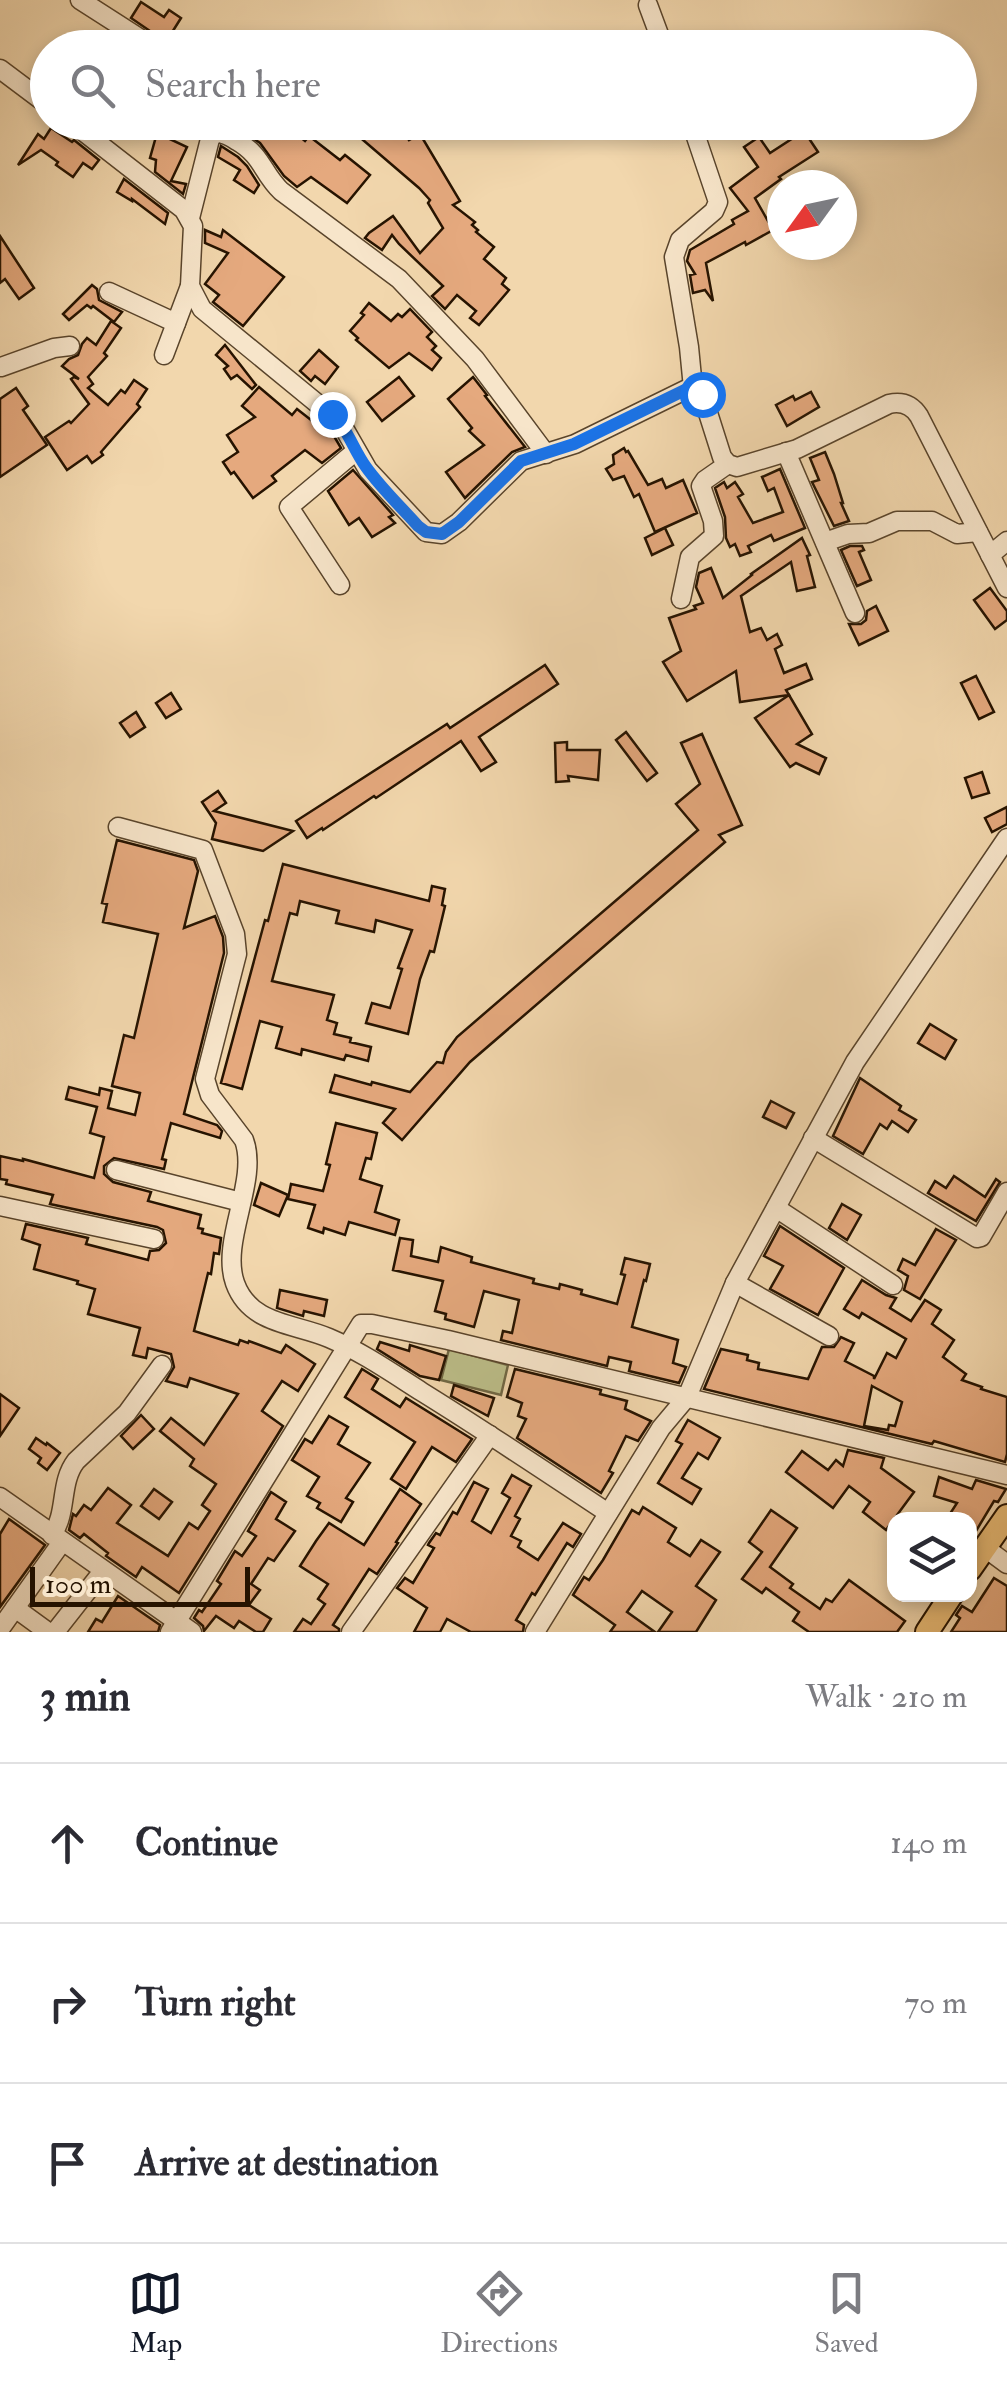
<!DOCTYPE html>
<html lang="en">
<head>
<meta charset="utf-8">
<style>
  :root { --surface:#fff; --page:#f7f7f7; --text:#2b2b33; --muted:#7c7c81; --line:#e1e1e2; --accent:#111827 }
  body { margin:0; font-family:"IM FELL Double Pica",serif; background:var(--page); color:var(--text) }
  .controls { position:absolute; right:30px; bottom:30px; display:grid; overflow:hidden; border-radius:20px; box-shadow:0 5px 15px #0003 }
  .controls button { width:90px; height:90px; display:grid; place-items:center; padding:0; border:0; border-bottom:2px solid var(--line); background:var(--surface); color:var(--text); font:50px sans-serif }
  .compass { position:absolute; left:767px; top:170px; width:90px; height:90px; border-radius:50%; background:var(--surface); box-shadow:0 5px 15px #0003; rotate:237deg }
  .scale { position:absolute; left:30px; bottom:25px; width:220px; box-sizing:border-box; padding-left:10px; border:5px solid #261300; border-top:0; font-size:28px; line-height:35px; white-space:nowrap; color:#261300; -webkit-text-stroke:8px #f7e5ca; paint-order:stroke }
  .stop { position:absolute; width:30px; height:30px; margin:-22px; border:8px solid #1a73e8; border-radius:50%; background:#fff }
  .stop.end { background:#1a73e8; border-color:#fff; box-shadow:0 2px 10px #0008 }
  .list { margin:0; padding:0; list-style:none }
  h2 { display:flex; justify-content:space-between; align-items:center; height:130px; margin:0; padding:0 40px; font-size:42px }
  h2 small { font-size:32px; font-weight:400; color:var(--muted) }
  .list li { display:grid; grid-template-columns:65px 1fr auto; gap:30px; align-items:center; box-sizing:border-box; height:160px; padding:0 40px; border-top:2px solid var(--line) }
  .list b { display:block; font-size:38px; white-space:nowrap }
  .list em { font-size:32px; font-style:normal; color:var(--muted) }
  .icon { flex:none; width:55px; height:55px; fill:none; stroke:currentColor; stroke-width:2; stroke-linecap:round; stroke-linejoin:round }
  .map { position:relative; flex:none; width:1007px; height:1632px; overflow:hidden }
  .search { position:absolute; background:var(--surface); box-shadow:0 5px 15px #0003; left:30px; right:30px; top:30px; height:110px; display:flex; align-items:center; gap:25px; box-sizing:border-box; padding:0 35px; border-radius:55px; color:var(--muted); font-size:38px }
  .sheet { height:610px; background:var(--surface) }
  nav { display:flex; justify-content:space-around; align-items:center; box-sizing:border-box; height:140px; border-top:2px solid var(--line); background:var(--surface); font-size:28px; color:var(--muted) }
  nav a { display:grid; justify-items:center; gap:5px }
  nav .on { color:var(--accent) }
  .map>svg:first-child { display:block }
</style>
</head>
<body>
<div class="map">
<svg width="1007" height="1632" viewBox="0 0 1007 1632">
  <rect width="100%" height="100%" fill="#f2d7ad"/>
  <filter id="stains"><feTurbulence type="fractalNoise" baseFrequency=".002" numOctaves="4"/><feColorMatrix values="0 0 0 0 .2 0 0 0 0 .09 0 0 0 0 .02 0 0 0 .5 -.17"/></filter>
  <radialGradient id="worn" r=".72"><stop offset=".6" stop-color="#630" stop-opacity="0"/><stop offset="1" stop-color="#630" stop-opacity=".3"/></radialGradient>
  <polygon fill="#bcbe89" stroke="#716844" stroke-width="2.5" points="449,1349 508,1365 501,1395 441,1380"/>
  <g fill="#e5a97e" stroke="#261300" stroke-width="2.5" fill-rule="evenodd">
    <polygon points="141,2 164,17 169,10 181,18 166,42 131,18"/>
    <polygon points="282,122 305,141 309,136 340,160 345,155 370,175 347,203 311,177 297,187 284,176 260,143 230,123"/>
    <polygon points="342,122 362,122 379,137 398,124 409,140 420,134 460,201 453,205 475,222 472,225 478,230 476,232 494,247 484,259 506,278 502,284 509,290 479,325 470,318 476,311 457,295 445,309 432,296 443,286 399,244 392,235 382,250 365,238 369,233 393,216 420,253 443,228 428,203 430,200 419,188"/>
    <polygon points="51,128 72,142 74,140 99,160 92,169 83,163 73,177 56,165 58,162 41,150 18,165 38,134 44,139"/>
    <polygon points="804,131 818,152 779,177 781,179 755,198 773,230 746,245 745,242 706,263 713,301 705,290 693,293 690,275 695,274 687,261 690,250 734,224 732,220 748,211 730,188 758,167 744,147 759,137 770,153"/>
    <polygon points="157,133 187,147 171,181 186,184 183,194 155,172 156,160 150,158"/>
    <polygon points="221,146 238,157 247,166 259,185 254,193 234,180 240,170 218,157"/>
    <polygon points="124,179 168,213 165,224 132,199 132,201 117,192"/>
    <polygon points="205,230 221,237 223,230 284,277 243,326 213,302 219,295 205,284 228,253 205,243"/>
    <polygon points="0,236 34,288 19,299 5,279 0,283"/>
    <polygon points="92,285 97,289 99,300 122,312 114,322 93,306 91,308 87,305 69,320 63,314"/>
    <polygon points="369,303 391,321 398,314 402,317 410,309 432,332 427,337 436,346 432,350 441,358 432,370 409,353 389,368 356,340 358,338 350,331 364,315 361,313"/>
    <polygon points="111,321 121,328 104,353 107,356 88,377 93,384 88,388 108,405 121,390 125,393 134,380 147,389 137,404 140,407 101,452 103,455 92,463 87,456 67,470 45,437 69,421 71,423 89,404 71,379 74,377 79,379 62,366 69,359 78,355 82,344 87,338 96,345"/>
    <polygon points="225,345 256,385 252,389 237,375 231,379 224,369 228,366 216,355"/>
    <polygon points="319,350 338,367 325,384 315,376 311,381 300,371"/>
    <polygon points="399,377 414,396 382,421 367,402"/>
    <polygon points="473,377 487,395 485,396 525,447 512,452 465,498 446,472 484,445 469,431 472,428 448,399"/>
    <polygon points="259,387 292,415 297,409 320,427 324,425 331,431 341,448 322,463 305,450 272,476 276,481 253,498 234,472 231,474 223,462 238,452 227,435 255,417 242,406"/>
    <polygon points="16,388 28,406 23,410 47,445 0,477 0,399"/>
    <polygon points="811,392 819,407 787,426 776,405 793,396 795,400"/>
    <polygon points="624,448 626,452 628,451 648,485 662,479 666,488 683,480 697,513 655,532 639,494 634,497 624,476 613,480 606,469 614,464 613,455"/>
    <polygon points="825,452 834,474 843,503 841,503 849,521 834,526 812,482 819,480 810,458"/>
    <polygon points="780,469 805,528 774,541 771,535 748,546 751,552 740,556 735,544 730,547 726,538 725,517 715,488 724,482 727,488 735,482 743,494 738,497 753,523 783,512 774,488 768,491 762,477"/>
    <polygon points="353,470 393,515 389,517 395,523 372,537 359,518 349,525 328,491"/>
    <polygon points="665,528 673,545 652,555 645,538"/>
    <polygon points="802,538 810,555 807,556 815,587 797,591 791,562 741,596 750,632 761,628 767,640 777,634 782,645 775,649 784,673 806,664 812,679 786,690 789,695 740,702 736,671 687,701 663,662 681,651 669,618 696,609 694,606 703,603 696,587 699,573 711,568 723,598 752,575 751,574"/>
    <polygon points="850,546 862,546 864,550 859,552 871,580 857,586 841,550"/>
    <polygon points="990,588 1007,611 1007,620 995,629 974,600"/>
    <polygon points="876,606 888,631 859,645 849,624 861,624 866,620 867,611"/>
    <polygon points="545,665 558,684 479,737 496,762 481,771 461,741 376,798 374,796 323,830 322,828 307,838 296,821 447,724 450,728"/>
    <polygon points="976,676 994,712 979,719 961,683"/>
    <polygon points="171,693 181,709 166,718 156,703"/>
    <polygon points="789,695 812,734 797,744 826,758 819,774 796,763 790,767 755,718"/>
    <polygon points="136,712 145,727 130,737 120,723"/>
    <polygon points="626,732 657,773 647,781 616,740"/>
    <polygon points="702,734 742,825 719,835 725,842 470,1062 402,1140 383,1123 395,1109 330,1092 335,1075 371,1085 372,1082 410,1092 437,1062 443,1063 446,1052 457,1037 698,830 676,804 700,784 681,743"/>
    <polygon points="567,742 567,750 600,750 598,780 568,776 569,781 556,782 555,743"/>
    <polygon points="982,772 989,793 972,798 965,778"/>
    <polygon points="218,791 226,803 214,811 293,831 263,851 212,839 216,823 202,802"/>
    <polygon points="1007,807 1007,824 992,832 985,818"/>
    <polygon points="117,840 194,860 198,871 184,928 215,916 223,937 224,953 184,1114 217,1125 222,1131 220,1138 171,1123 162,1159 166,1160 164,1169 114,1158 104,1166 104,1174 113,1182 151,1192 148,1201 201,1215 198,1228 203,1229 202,1233 221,1238 219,1254 214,1253 211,1274 208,1273 194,1331 238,1345 240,1340 248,1343 249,1341 281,1353 286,1345 315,1364 298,1391 282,1381 262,1411 283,1426 179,1593 142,1567 136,1577 106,1556 108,1553 84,1534 80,1538 69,1530 73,1514 76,1516 84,1505 91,1510 108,1488 131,1505 117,1523 168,1556 189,1523 198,1529 210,1511 202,1505 216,1484 190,1466 194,1459 160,1431 171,1418 204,1445 238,1394 190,1378 187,1387 166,1381 174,1367 171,1354 148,1348 146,1358 133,1355 140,1328 88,1314 95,1289 77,1284 78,1281 34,1269 40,1245 22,1239 26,1224 88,1238 86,1244 148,1260 150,1251 159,1250 166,1243 163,1230 157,1227 50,1204 53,1195 6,1184 7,1180 0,1179 0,1156 23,1161 23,1159 94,1178 104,1137 90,1133 97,1107 66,1099 69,1087 99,1095 100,1088 112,1091 108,1108 135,1115 140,1093 112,1086 124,1035 134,1038 158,934 103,922 107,904 102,903"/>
    <polygon points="283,864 429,901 432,886 445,889 442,905 445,906 434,952 430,951 420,979 408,1034 366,1023 372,1003 390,1008 402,969 398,968 412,930 376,920 374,932 336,923 339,911 300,901 297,915 290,913 272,981 334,995 327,1020 337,1023 334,1034 351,1038 350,1042 371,1047 368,1061 346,1055 344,1060 302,1049 301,1055 276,1048 282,1027 260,1021 242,1089 221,1083 265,920 268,921"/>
    <polygon points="930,1024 956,1040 945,1059 918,1043"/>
    <polygon points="860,1078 901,1106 899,1110 916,1120 908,1132 892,1121 887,1129 880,1124 863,1154 833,1136"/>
    <polygon points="771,1101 794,1113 786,1128 763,1117"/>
    <polygon points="336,1123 377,1133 371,1159 366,1158 360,1179 382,1186 375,1212 399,1220 395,1235 349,1222 345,1235 324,1228 323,1233 308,1228 315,1205 288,1199 291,1184 323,1191 330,1165 326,1164"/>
    <polygon points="954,1176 985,1197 996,1179 1000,1182 976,1221 928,1193 935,1181 946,1188"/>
    <polygon points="261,1183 288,1195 279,1216 254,1205"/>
    <polygon points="842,1204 861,1215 847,1240 829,1228"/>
    <polygon points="780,1226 844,1268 818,1315 770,1289 783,1266 764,1256"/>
    <polygon points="936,1229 956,1240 920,1299 904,1290 908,1276 898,1270 903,1259 915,1265"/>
    <polygon points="400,1238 413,1240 411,1256 438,1262 441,1247 472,1257 471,1262 534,1279 533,1283 559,1289 560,1284 582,1290 581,1294 617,1304 625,1275 621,1274 625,1258 650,1264 646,1281 644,1280 632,1327 678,1340 673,1363 686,1367 679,1383 629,1371 631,1362 609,1357 607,1366 501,1340 503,1331 512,1333 519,1300 484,1291 474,1327 445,1319 446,1314 435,1311 443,1281 393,1270"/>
    <path d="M862 1280 886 1295 896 1298 890 1308 911 1321 925 1300 941 1310 932 1324 954 1340 943 1357 966 1374 962 1380 982 1387 981 1389 1007 1397V1454L1005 1462 934 1441 932 1444 704 1389 721 1349 748 1355 747 1360 759 1363 758 1369 808 1379 822 1347H834L841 1337 854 1343 845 1361 874 1376V1379L887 1353 896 1358 906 1339 862 1313 859 1318 844 1309ZM872 1386 902 1402 895 1426 889 1425 888 1430 864 1426Z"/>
    <polygon points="280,1290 327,1300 324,1316 304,1311 303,1316 277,1308"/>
    <polygon points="380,1342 409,1351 410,1345 446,1356 439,1380 420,1376 377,1349"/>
    <polygon points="362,1369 378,1379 372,1389 400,1407 406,1398 472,1439 456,1462 432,1447 406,1489 391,1479 415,1442 345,1397"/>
    <polygon points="515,1369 601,1390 600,1394 627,1401 625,1409 651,1421 638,1441 626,1436 609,1471 613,1473 601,1493 517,1438 526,1419 518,1416 522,1403 507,1397"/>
    <polygon points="454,1385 494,1398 488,1416 451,1396"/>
    <polygon points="0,1394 19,1408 0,1436"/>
    <polygon points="141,1415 154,1429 133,1449 121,1436"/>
    <polygon points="329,1416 348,1427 338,1444 370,1463 346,1498 353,1502 341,1522 317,1508 320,1503 307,1496 319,1477 292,1460 305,1439 312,1443"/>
    <polygon points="688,1420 720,1438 708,1459 698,1453 682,1478 701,1489 692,1504 658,1483 682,1444 676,1441"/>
    <polygon points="36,1438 46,1445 47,1443 60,1453 47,1470 38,1463 41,1458 29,1449"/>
    <polygon points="848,1450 884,1458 881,1468 914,1492 886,1530 863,1512 870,1502 849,1486 833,1508 786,1472 802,1451 828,1470 836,1460 843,1466"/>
    <polygon points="512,1475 531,1486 515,1516 520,1519 511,1536 521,1541 518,1547 538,1560 563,1523 581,1534 573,1547 567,1543 535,1595 532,1593 516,1620 524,1625 523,1632 471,1632 447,1619 440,1632 414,1632 427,1608 397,1588 405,1578 413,1583 434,1548 428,1545 429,1543 436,1533 440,1535 453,1512 457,1514 474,1482 488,1489 472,1521 491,1533 510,1498 502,1493"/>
    <polygon points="939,1477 972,1489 976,1480 1006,1489 998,1502 994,1501 970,1541 970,1520 946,1520 957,1503 934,1496"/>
    <polygon points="154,1489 172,1502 159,1519 141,1506"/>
    <polygon points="400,1489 421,1504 396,1542 398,1543 377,1574 369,1569 333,1625 339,1629 339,1632 294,1632 303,1619 311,1624 325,1604 318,1599 328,1584 300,1566 316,1541 329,1523 364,1545"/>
    <polygon points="271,1492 286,1502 276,1519 295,1531 274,1561 268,1558 251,1584 260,1590 249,1605 271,1619 263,1632 256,1632 239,1621 234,1628 216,1616 204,1631 203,1626 194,1618 199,1610 202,1612 221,1584 217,1581 235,1551 242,1556 256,1536 248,1531"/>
    <polygon points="643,1507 676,1528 668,1542 690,1556 701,1540 720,1552 696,1586 716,1600 696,1632 658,1632 672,1612 642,1591 627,1612 655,1632 610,1632 615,1625 573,1595 584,1577 589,1580 603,1560 632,1510 639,1514"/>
    <polygon points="771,1510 797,1528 770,1567 793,1584 790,1588 820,1609 826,1599 832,1602 849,1580 905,1621 897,1632 809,1632 793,1621 799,1612 766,1588 762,1593 742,1579 762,1552 749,1542"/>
    <polygon points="9,1519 45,1545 0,1607 0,1534"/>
    <polygon points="994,1578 1007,1586 1007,1632 951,1632 960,1618 956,1615 962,1606 972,1612"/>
    <polygon points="118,1596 160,1625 158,1632 88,1632 96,1619 102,1622"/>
  </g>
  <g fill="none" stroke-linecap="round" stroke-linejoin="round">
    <defs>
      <g id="minor">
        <polyline points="80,0 155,48"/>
        <polyline points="648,5 664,48"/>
        <polyline points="0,69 48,105"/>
        <path d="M71 122 184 210 193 226 190 286 202 309 341 423 368 470 426 532 442 534 459 522 521 461 575 444 687 389 693 388 702 394 722 457 728 464 737 467 797 449 889 404C902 401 912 405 919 416L1007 588"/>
        <polyline points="691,122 718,202 714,211 680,240 674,257 689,347 693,388"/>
        <path d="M190 218 210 139 215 133C224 133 229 136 237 141 263 156 262 173 281 191L399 279 475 359 546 454"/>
        <polyline points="109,292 176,323"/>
        <polyline points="164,355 190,286"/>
        <polyline points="1,367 54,348 70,346"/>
        <polyline points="786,452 855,613"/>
        <polyline points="825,542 848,534 869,533 897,521 932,521 957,534 978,532"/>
        <polyline points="990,555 1007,541"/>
        <polyline points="340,585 289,507 356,451"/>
        <polyline points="681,599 690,557 714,536 713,521 701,486 705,480 728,464"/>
        <path d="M118 827 203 850 235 934 237 954 205 1079 210 1095 244 1140C259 1181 220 1241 235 1283 250 1325 294 1323 329 1338 362 1352 392 1373 422 1392 485 1431 546 1472 608 1513"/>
        <polyline points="813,1138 977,1238 981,1237 1007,1192"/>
        <polyline points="116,1170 241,1202"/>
        <polyline points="0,1206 154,1239"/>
        <polyline points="776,1208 893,1285"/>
        <polyline points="735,1283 829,1336"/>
        <polyline points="0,1497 192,1632"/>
        <path d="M52 1535C68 1512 59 1483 76 1461L127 1413 162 1365"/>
        <polyline points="984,1547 1007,1564"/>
        <polyline points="15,1608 48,1632"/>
        <polyline points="0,1629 62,1542"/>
        <polyline points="55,1632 103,1571"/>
        <polyline points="170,1632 361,1324 372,1324 448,1340 1007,1475"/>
        <polyline points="351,1632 490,1435"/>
        <polyline points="535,1632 661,1428 687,1397 735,1283 855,1062 1007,838"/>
      </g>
      <g id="major">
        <polyline points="970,1569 1007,1516"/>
        <polyline points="927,1632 952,1594"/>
      </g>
    </defs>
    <use href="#minor" stroke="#59442b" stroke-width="21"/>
    <use href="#major" stroke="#261300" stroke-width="26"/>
    <use href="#minor" stroke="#f7e5ca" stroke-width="18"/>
    <use href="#major" stroke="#e9bc76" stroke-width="22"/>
  </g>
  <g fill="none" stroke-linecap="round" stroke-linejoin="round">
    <path stroke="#1a73e8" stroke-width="12" d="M332 414C348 429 353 449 366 467 381 488 401 507 418 526L426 532 442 534 459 522 521 461 574 444 687 389 693 388 702 394"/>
  </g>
  <rect width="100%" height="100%" filter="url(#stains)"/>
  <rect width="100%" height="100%" fill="url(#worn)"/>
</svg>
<div class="controls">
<button><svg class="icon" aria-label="layers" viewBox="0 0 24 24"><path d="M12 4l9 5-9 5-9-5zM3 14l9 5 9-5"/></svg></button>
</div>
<svg class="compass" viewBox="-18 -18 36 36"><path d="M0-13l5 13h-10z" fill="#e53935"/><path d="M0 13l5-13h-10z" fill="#7c7c81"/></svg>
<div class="scale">100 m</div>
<div class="stop" style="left:702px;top:394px"></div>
<div class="stop end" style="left:332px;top:414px"></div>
<div class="search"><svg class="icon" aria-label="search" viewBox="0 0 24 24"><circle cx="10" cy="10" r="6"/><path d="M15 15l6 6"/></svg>Search here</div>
</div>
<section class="sheet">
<h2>3 min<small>Walk · 210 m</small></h2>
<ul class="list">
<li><svg class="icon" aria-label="ahead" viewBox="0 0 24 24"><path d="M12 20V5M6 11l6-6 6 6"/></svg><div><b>Continue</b></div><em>140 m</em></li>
<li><svg class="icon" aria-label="right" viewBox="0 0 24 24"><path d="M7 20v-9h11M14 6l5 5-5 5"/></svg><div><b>Turn right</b></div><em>70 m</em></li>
<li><svg class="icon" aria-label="arrive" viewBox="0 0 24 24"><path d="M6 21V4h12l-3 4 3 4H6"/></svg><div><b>Arrive at destination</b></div></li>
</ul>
</section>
<nav>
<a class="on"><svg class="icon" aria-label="map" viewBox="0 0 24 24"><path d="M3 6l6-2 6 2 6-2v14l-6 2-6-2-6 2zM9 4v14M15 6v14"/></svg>Map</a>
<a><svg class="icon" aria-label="directions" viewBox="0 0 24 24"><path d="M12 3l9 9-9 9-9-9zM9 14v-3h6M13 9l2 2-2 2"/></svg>Directions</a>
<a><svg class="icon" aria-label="saved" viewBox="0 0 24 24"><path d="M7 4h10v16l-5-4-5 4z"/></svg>Saved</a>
</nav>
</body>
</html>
